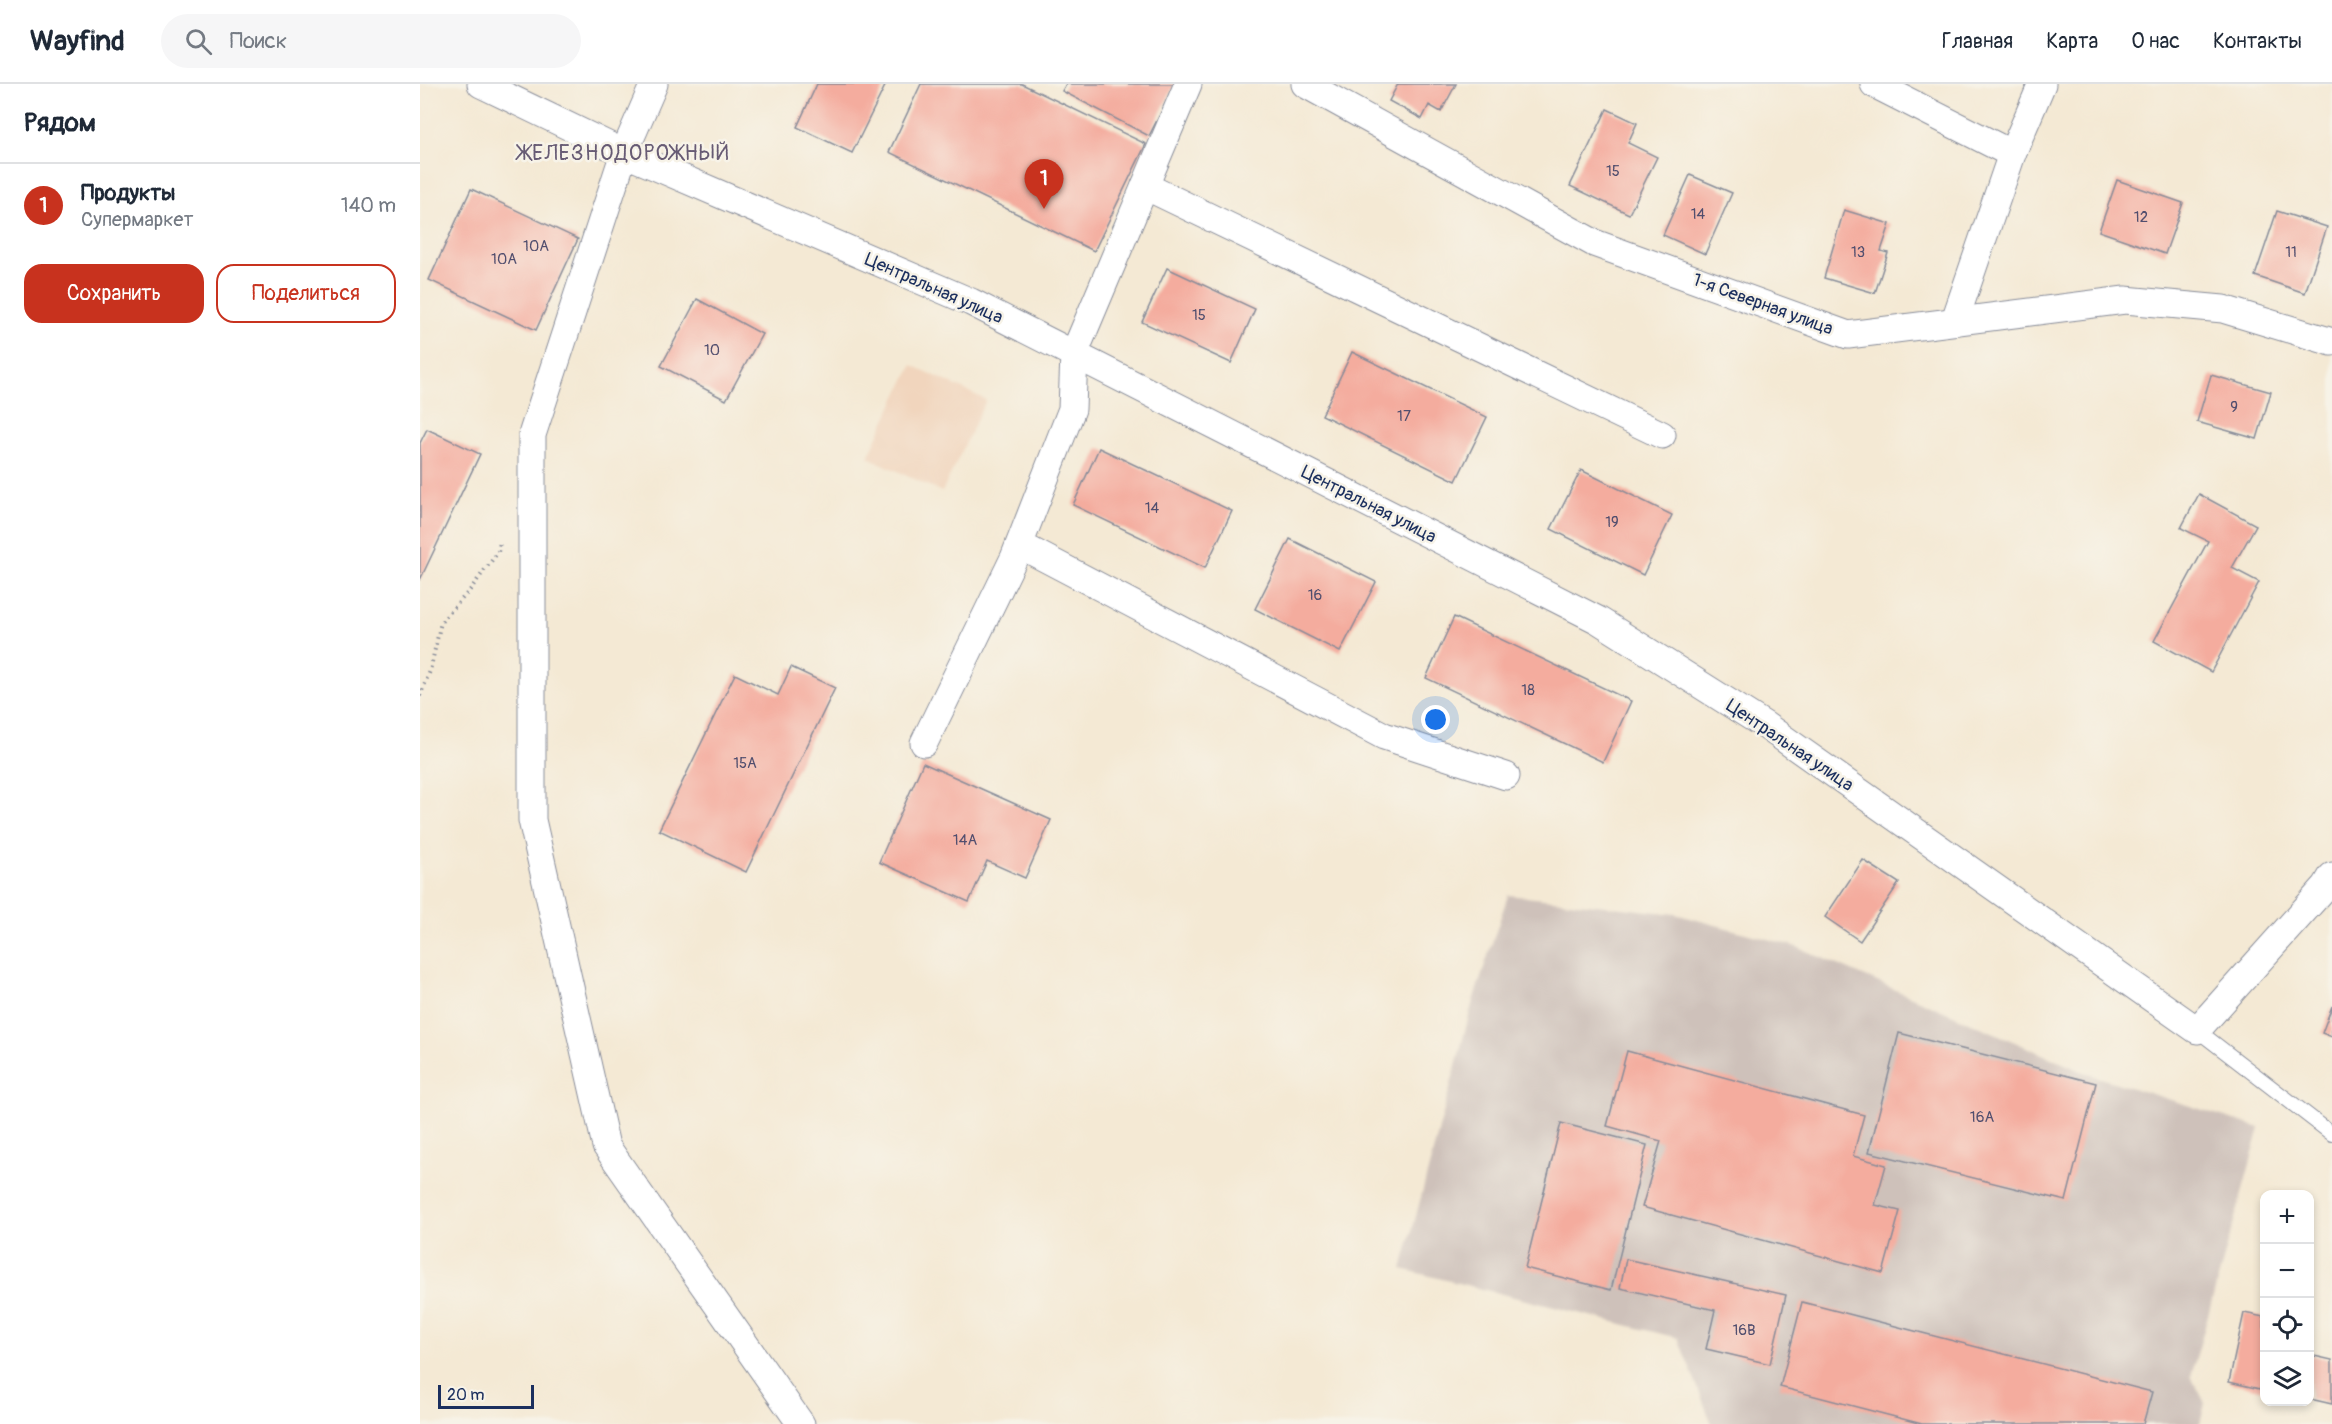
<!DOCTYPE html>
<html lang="ru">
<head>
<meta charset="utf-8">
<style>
  :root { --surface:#fff; --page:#f6f6f7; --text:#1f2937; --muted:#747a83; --line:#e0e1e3; --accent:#c8321e }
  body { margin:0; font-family:Pangolin,sans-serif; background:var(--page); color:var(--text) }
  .controls { position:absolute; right:18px; bottom:18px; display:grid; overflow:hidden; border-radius:12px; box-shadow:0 3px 9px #0003 }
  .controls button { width:54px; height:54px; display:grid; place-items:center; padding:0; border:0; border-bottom:2px solid var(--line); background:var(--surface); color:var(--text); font:30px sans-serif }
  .scale { position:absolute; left:18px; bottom:15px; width:96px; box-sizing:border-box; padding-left:6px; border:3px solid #1b2f5e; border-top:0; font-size:16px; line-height:21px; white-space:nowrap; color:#1b2f5e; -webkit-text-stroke:4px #f7f3e8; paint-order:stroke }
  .you { position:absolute; left:1016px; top:636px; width:21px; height:21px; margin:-15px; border:4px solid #fff; border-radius:50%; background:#1a73e8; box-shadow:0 0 0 9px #1a73e833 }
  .badge { display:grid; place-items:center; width:39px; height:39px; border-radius:50%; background:var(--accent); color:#fff; font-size:20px; font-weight:700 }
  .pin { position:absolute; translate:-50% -50px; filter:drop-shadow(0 2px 3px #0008) }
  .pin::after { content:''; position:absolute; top:32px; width:21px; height:18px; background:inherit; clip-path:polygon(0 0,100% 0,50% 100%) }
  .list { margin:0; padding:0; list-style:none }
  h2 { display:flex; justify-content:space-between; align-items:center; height:78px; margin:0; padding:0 24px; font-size:26px }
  h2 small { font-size:20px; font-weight:400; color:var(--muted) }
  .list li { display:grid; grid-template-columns:39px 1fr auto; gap:18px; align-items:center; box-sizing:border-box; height:84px; padding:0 24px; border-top:2px solid var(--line) }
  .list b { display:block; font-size:22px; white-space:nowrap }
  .list p { margin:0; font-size:20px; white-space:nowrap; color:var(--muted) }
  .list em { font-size:20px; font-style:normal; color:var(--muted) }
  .actions { display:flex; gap:12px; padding:18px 24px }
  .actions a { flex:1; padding:14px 0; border:2px solid var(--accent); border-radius:18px; text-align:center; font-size:21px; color:var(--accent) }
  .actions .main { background:var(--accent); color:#fff }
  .icon { flex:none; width:33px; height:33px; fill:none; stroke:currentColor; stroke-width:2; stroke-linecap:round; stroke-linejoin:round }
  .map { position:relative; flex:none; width:1912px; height:1340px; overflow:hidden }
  header { display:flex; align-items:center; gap:36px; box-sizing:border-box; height:84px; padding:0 30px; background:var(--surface); border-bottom:2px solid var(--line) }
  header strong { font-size:28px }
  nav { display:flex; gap:33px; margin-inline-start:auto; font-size:21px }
  .search { width:420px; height:54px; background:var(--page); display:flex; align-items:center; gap:15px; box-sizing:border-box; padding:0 21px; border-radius:33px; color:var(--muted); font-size:22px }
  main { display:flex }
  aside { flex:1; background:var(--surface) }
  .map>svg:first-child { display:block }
</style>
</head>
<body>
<header>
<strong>Wayfind</strong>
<div class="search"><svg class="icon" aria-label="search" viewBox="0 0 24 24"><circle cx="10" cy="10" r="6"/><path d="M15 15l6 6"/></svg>Поиск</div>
<nav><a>Главная</a><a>Карта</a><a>О нас</a><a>Контакты</a></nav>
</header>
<main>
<aside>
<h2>Рядом<small></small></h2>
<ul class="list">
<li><span class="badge">1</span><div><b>Продукты</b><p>Супермаркет</p></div><em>140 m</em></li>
</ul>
<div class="actions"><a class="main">Сохранить</a><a>Поделиться</a></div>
</aside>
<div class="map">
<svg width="1912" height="1340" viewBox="0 0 1912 1340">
  <rect width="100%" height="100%" fill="#f7f3e8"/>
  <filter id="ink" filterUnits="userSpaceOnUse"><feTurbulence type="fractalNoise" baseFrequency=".0167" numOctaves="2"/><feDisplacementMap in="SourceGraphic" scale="12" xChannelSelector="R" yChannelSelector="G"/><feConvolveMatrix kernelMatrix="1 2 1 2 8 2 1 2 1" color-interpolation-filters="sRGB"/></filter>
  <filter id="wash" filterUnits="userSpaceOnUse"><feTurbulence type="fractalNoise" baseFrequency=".008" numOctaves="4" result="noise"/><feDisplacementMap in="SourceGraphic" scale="24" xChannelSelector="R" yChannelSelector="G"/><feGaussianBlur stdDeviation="1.35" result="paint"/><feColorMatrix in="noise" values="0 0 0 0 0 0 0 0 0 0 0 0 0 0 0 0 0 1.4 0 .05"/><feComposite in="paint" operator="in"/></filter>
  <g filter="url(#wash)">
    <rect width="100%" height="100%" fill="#f4e9d4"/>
    <polygon fill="#f1d5bd" points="492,281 566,316 522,408 448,373"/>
    <polygon fill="#cec1ba" points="1088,811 1255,830 1377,863 1668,990 1840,1044 1771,1292 1785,1319 1780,1340 1292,1340 1258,1254 982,1185 1053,917"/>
    <g id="blocks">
      <g fill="#f4ac9e">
        <polygon points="397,0 466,0 432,69 377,43"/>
        <polygon points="501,0 602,0 726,60 674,167 469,68"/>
        <polygon points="646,0 755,0 729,52 642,7"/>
        <polygon points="978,0 1036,0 1021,28 1009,21 1002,35 969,17"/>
        <polygon points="1187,25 1217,39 1208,59 1237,73 1209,130 1150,102"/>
        <polygon points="1270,91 1312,109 1285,170 1243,151"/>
        <polygon points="1697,96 1763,119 1745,170 1679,147"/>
        <polygon points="51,105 158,155 116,246 9,196"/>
        <polygon points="1424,126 1470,140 1461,167 1468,169 1455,209 1404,194"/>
        <polygon points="1857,127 1907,143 1885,209 1835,192"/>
        <polygon points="747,184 835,225 811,279 722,238"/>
        <polygon points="277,215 342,250 306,316 241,282"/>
        <polygon points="932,268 1067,333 1036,397 902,331"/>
        <polygon points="1791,291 1851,308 1837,355 1777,338"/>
        <polygon points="7,345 60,370 0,496 0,359"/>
        <polygon points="679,364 812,427 785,484 653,421"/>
        <polygon points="1161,386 1252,431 1223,491 1131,445"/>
        <polygon points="1779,410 1836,441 1812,484 1839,498 1791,588 1734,557 1788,457 1761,444"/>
        <polygon points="870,455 956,498 920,568 835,525"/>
        <polygon points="1034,533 1211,617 1183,678 1006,594"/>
        <polygon points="371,583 415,604 326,788 239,746 315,590 358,611"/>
        <polygon points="503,679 631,736 605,794 567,777 549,818 459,778"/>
        <polygon points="1443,776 1479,799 1440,857 1405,833"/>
        <polygon points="1912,922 1912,953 1902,949"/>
        <polygon points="1479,949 1676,999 1646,1117 1449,1068"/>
        <polygon points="1207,967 1444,1031 1433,1072 1466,1081 1455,1121 1480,1127 1463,1189 1222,1123 1241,1057 1187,1042"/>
        <polygon points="1141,1039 1227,1061 1191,1206 1105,1184"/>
        <polygon points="1206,1175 1366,1211 1350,1280 1286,1265 1295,1226 1200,1204"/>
        <polygon points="1382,1218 1732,1308 1723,1340 1502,1340 1360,1303"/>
        <polygon points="1824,1229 1844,1233 1844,1306 1809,1298"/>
        <polygon points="1890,1271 1912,1276 1912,1320 1890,1315"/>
      </g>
    </g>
  </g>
  <g filter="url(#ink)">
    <use href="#blocks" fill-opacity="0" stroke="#888c99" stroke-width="1.5"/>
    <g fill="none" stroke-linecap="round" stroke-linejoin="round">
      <defs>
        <polyline id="service" points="1777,946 1912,1050"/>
        <g id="minor">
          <polyline points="61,0 204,69 551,218 1178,536 1346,642 1777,946 1906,802 1912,792"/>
          <polyline points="234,0 204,69 112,351 112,736 186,1062 381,1340"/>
          <polyline points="885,0 1174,159 1428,251 1705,216 1803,225 1912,258"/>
          <polyline points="1454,0 1592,70"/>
          <polyline points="725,102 1242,351"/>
          <polyline points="1535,236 1592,70 1622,0"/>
          <polyline points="600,461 964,652 1086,692"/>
          <polyline points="504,659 594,474 652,325 654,270 768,0"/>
        </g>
      </defs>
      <use href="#service" stroke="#888c99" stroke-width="16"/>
      <use href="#minor" stroke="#888c99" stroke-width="29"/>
      <polyline stroke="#888c99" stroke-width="4" stroke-dasharray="1.5 4.5" stroke-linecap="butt" points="0,612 10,587 21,538 50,506 78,468 80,458"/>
      <use href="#service" stroke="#fff" stroke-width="14"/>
      <use href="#minor" stroke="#fff" stroke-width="27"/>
    </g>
  </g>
  <g text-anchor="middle" stroke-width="5" stroke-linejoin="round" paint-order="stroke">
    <g font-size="15" fill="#514e6e">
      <text x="1193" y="92">15</text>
      <text x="1278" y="135">14</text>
      <text x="1721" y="138">12</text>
      <text x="116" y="167">10А</text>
      <text x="1438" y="173">13</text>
      <text x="1871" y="173">11</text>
      <text x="84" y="180">10А</text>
      <text x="779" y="236">15</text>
      <text x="292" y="271">10</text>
      <text x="1814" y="328">9</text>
      <text x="984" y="337">17</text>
      <text x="732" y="429">14</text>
      <text x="1192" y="443">19</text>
      <text x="895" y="516">16</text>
      <text x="1108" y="611">18</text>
      <text x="325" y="684">15А</text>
      <text x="545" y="761">14А</text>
      <text x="1562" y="1038">16А</text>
      <text x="1324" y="1251">16В</text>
    </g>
    <g font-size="18" fill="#1b2f5e" stroke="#f7f3e8">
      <text transform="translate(514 204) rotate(24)" y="6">Центральная улица</text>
      <text transform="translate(1343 220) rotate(20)" y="6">1-я Северная улица</text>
      <text transform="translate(949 420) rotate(27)" y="6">Центральная улица</text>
      <text transform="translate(1370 661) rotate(34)" y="6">Центральная улица</text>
    </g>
    <g font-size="21" letter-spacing="1.5" fill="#675b74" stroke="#f7f3e8">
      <text x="204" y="76">ЖЕЛЕЗНОДОРОЖНЫЙ</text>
    </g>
  </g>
</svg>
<div class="controls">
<button>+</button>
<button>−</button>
<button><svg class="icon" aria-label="locate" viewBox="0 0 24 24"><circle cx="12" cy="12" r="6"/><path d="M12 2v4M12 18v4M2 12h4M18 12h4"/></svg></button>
<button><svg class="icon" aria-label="layers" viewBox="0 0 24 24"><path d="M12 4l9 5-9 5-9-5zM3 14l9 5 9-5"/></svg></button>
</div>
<div class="scale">20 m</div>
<div class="you"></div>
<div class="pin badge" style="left:624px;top:125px">1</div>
</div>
</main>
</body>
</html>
